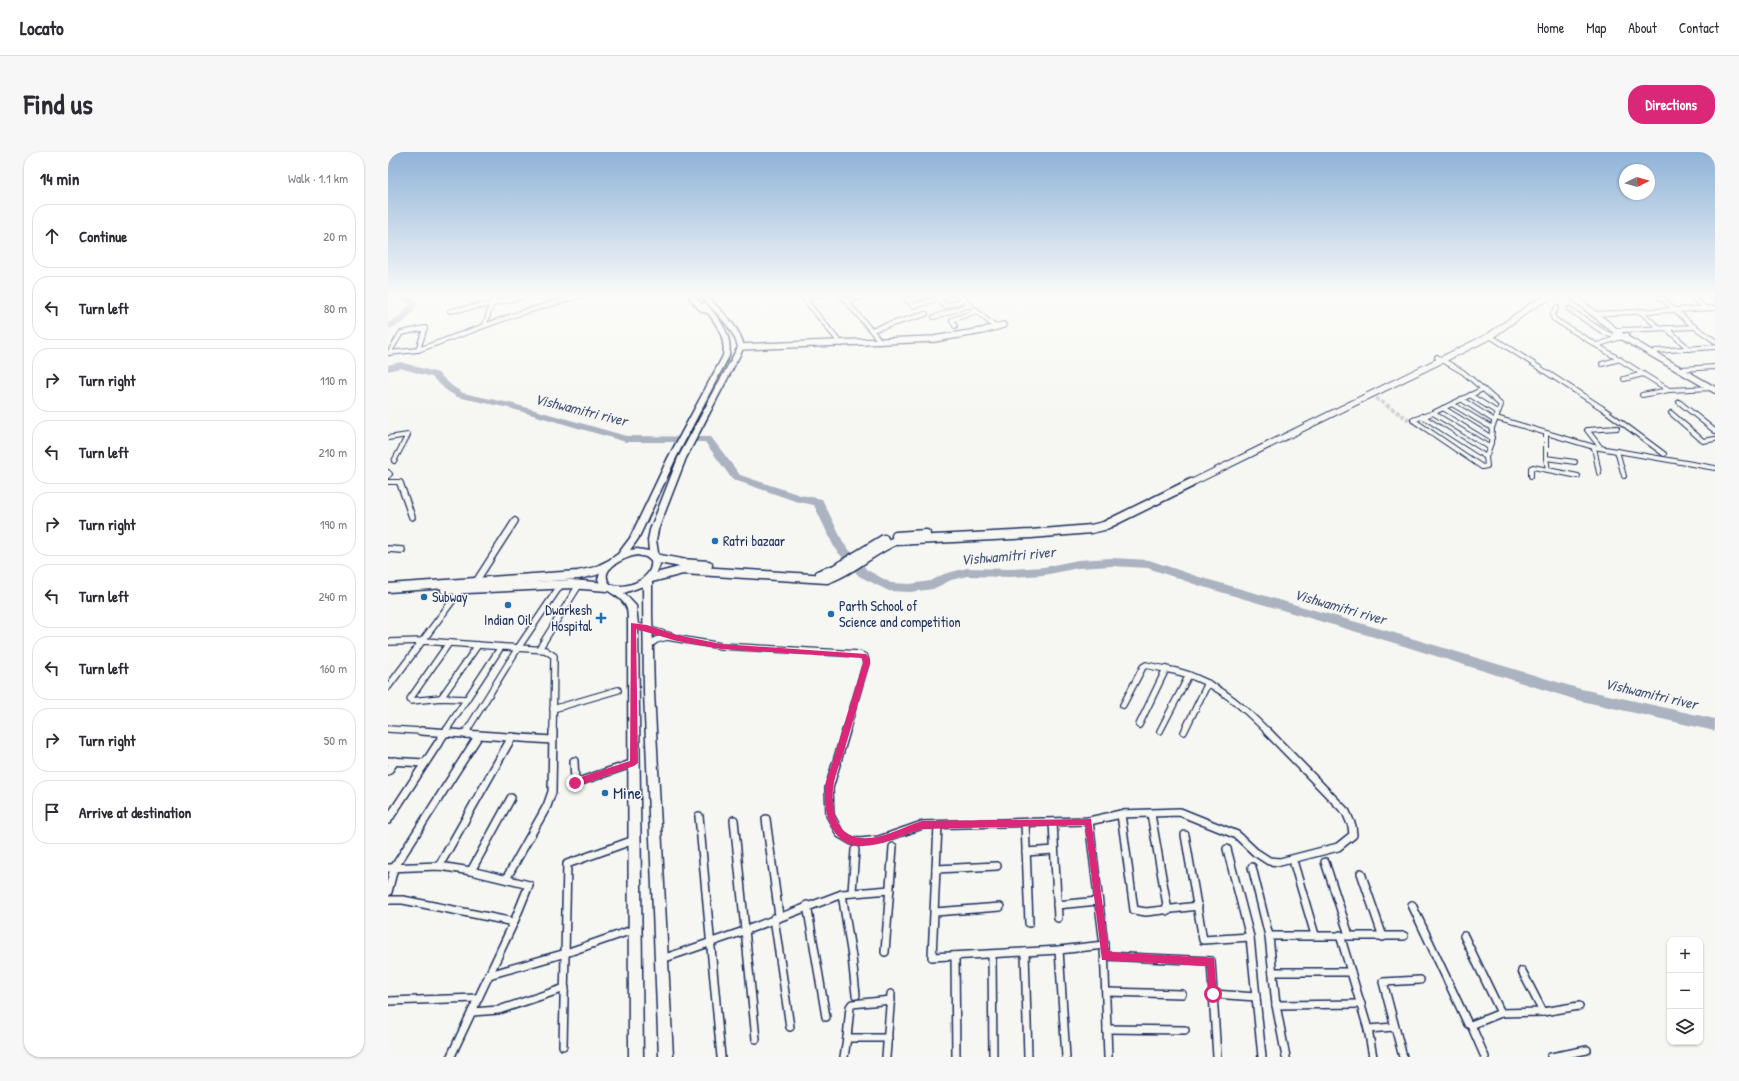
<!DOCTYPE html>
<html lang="en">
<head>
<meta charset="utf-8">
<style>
  :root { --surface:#fff; --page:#f7f7f7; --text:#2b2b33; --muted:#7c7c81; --line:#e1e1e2; --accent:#db2777 }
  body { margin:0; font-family:"Patrick Hand",sans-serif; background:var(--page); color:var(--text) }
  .controls { position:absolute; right:12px; bottom:12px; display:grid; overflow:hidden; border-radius:8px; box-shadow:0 1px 3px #0004 }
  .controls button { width:36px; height:36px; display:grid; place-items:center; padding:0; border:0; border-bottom:1px solid var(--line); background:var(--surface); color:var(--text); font:20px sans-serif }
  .compass { position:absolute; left:1231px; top:12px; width:36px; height:36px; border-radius:50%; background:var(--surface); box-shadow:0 1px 3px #0004; rotate:85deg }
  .stop { position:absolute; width:12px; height:12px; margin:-9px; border:3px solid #db2777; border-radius:50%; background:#fff }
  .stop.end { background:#db2777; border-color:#fff; box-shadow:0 1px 4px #0008 }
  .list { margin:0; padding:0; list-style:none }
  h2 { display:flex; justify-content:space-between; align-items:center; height:52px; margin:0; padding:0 16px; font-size:17px }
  h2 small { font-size:13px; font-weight:400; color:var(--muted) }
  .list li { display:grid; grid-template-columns:26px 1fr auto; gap:12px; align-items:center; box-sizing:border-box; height:64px; margin:0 8px 8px; padding:0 8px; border:1px solid var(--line); border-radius:16px }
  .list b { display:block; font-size:15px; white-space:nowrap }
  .list em { font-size:13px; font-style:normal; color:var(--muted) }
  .icon { flex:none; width:22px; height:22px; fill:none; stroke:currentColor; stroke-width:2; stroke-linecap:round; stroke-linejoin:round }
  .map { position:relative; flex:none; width:1327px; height:905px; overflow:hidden; border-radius:16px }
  header { display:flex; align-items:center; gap:24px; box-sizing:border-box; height:56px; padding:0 20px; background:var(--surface); border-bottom:1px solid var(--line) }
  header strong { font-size:19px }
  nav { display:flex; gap:22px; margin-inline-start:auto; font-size:14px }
  .intro { display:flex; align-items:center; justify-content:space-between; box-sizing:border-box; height:96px; padding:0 24px }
  h1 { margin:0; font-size:28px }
  .button { padding:10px 18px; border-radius:16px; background:var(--accent); color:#fff; font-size:14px; font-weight:700 }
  main { display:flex; gap:24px; padding:0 24px }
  aside { flex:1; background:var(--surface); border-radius:16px; box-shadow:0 1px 3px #0004 }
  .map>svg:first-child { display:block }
</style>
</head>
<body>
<header>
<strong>Locato</strong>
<nav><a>Home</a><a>Map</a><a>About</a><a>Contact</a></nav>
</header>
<div class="intro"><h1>Find us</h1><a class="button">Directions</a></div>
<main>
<aside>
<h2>14 min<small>Walk · 1.1 km</small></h2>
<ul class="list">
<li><svg class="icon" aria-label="ahead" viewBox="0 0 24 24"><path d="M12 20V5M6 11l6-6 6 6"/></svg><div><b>Continue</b></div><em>20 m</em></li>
<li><svg class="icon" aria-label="left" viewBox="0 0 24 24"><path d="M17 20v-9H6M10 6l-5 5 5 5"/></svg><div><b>Turn left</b></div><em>80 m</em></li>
<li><svg class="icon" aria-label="right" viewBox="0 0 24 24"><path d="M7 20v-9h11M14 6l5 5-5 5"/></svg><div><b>Turn right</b></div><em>110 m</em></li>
<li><svg class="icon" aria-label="left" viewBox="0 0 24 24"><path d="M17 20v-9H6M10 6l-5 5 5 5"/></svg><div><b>Turn left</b></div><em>210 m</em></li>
<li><svg class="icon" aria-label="right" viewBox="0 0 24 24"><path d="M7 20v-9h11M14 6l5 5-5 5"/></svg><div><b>Turn right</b></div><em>190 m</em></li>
<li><svg class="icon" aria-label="left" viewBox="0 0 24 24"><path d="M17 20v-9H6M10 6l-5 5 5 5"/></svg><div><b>Turn left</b></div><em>240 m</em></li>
<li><svg class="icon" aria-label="left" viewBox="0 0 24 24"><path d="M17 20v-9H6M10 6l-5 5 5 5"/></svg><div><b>Turn left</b></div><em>160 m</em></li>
<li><svg class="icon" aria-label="right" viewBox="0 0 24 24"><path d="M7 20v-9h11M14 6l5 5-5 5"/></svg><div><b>Turn right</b></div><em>50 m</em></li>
<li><svg class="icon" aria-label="arrive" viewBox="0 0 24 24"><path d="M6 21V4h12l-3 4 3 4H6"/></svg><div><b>Arrive at destination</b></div></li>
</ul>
</aside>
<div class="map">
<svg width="1327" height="905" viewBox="0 0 1327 905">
  <rect width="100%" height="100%" fill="#f6f6f2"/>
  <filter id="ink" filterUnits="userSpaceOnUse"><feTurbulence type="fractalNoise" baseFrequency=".025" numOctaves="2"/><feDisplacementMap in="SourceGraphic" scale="8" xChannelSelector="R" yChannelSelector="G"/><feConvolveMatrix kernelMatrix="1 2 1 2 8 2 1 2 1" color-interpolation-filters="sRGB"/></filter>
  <g filter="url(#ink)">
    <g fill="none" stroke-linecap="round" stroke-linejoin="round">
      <g fill="#abb2c0" fill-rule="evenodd">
        <path d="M0 143H19L30 151C24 164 14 173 0 177V171L13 163 22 152 13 146 0 145Z"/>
        <polygon points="12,210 50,221 64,234 75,241 126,252 238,284 323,285 352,323 412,343 434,347 456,392 479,418 503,431 522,432 543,429 556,422 579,416 622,417 656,415 690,408 724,406 761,408 811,425 1003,480 1189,536 1327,567 1327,579 1189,548 1003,490 809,433 760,416 724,414 690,416 656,423 622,425 579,424 563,428 545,437 522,440 501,439 471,424 447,397 426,353 407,349 344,327 317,290 238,290 121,256 69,245 58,238 44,225 12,216 0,219 0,213"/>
      </g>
      <polyline stroke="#caced4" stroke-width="4" stroke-dasharray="4 2" stroke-linecap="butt" points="983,243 1035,277"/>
      <defs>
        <g id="minor-far2">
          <polyline points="413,143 453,192"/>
          <polyline points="453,143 493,190"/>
          <polyline points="515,143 526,154 562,143"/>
          <polyline points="570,143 607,175"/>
          <polyline points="1270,143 1304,173 1327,189"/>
          <polyline points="1302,143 1317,156"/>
          <polyline points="1321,143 1327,148"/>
          <polyline points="550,147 557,154 576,148"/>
          <polyline points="417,148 433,143"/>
          <polyline points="458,149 481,143"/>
          <polyline points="520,149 539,143"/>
          <polyline points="1169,155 1164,163 1166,167 1281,238 1325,236"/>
          <polyline points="1181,157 1217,181 1232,186"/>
          <polyline points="62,159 104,152 142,143"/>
          <polyline points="1252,159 1271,176"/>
          <polyline points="1205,162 1327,156"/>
          <polyline points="546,165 582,153"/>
          <polyline points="97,172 107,143"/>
          <polyline points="567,174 564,168 589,159"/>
          <polyline points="1278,176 1301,197"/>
          <polyline points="483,178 538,162"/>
          <polyline points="1232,178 1308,175"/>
          <polyline points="1102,184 1214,256 1276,302"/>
          <polyline points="1209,193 1239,183"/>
          <polyline points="1267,199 1327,195"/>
          <polyline points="0,201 30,198 132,161 194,143"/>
          <polyline points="1,201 13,181 37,176 30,198"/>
          <polyline points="1049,205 1075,220 1095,237"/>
          <polyline points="1214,212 1232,207"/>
          <polyline points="1293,217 1327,215"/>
          <polyline points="1236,227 1255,222"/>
          <polygon points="1095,237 1113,253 1104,276 1103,291 1098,305 1099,314 1094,315 1025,268 1045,261"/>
          <polyline points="1082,243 1109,260"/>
          <polyline points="1254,243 1281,238"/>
          <polyline points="1073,247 1107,269"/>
          <polyline points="1291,250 1327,279"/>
          <polyline points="1064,252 1104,276"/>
          <polyline points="1055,256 1104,286"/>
          <polyline points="1045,261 1101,295"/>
          <polyline points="1283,261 1315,289 1327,287"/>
          <polyline points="1034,264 1098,305"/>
          <polyline points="1108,266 1206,295 1327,316"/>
          <polyline points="1158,281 1158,306 1160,318"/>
          <polyline points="0,286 20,283 6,309"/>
          <polyline points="1206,295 1211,321"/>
          <polyline points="1213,296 1199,278 1229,276"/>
          <polyline points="1229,299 1236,324"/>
          <polyline points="1158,306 1187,310"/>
          <polyline points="0,320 2,322 0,324"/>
          <polyline points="1143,324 1143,316 1145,315 1190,324"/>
          <polyline points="0,330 12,330 13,332"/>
        </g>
        <g id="minor-far1">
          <polyline points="12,331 24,365"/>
          <polyline points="0,397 14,398"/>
          <polyline points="87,431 127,369"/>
          <polyline points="245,473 283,484"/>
          <polyline points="0,490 36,489 157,498 166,504 165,580"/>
          <polyline points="61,491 22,547 23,549 53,546 79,547"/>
          <polyline points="260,494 268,488 279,485 333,494 471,502 477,505 478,511 458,580"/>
          <polyline points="151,497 191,433"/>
          <polyline points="0,535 74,436"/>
          <polyline points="53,546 90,493"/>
          <path d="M735 553 755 515 758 513C773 517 792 518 806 525 836 537 857 557 880 580"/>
          <polyline points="165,557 230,538"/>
          <polyline points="751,573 778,517"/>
          <polyline points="0,577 48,580"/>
          <polyline points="772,579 801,523"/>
          <polyline points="57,580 113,495"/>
          <polyline points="78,580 130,496 172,434"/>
          <polyline points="796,580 820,531"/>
        </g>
        <g id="minor">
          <polyline points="33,579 164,588"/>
          <polyline points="458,579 441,636 442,663 452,682 464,689 472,690 491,688 534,673 701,669 733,662 792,660 849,683 867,700 881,709 892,710 950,695 965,683 964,674 958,660 879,579"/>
          <polyline points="77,582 79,579"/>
          <polyline points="0,609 37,611"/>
          <polyline points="186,609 187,631 246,611"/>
          <polyline points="0,619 7,609"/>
          <polyline points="733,662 746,758 758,760 810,754"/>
          <polyline points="763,662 780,759"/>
          <polyline points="311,664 333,905"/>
          <polyline points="378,667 391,764"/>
          <polyline points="0,668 58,579"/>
          <polyline points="346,668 368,887"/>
          <polyline points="701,669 716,793 720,905"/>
          <polyline points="665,670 670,766"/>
          <polyline points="637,671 641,771"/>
          <polyline points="550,673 544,805 671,798 716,793"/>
          <polyline points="797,683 815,788 862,785"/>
          <polyline points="839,697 862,785 874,905"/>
          <polyline points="638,700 666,698"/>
          <polyline points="937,710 961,783"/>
          <polyline points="906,712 927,783"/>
          <polyline points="51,714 124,585"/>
          <polyline points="864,715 881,784 888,853 898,905"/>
          <polyline points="0,716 51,714 83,719 141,733 126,770 63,904"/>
          <polyline points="548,717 609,714"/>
          <polyline points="83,719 123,646"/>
          <polyline points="973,721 995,785"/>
          <polyline points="118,727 159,654 164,640 165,579"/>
          <polyline points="0,740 6,716 91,583"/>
          <polyline points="464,740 467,698"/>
          <polyline points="454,742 464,805 468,843"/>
          <polyline points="0,748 15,748 126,770"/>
          <polyline points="419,753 438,865"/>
          <polyline points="669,753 710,749"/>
          <polyline points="1024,753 1080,872 1083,873 1113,861 1155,860 1191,854"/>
          <polyline points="547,760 612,755"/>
          <polyline points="386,766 402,875"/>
          <polyline points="952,783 980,877 985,905"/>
          <polyline points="881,784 1016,784"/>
          <polyline points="1076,784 1113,861"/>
          <polyline points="671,798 678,905"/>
          <polyline points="497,800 505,695"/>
          <polyline points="637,800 640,905"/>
          <polyline points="604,803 605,905"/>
          <polyline points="567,804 568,905"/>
          <polyline points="717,804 823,809 829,905"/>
          <polyline points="274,807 356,779 454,742 502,738"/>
          <polyline points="1134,819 1155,860"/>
          <polyline points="885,820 963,820"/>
          <polyline points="101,823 178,801 247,777"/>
          <polyline points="719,840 794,842"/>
          <polyline points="825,842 868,845"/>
          <polyline points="0,849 90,846"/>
          <polyline points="888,853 973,852"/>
          <polyline points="84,860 111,858 177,836"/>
          <polyline points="1083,873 1097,905"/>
          <polyline points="719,877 797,878"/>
          <polyline points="980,877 1006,875"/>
          <polyline points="459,886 462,855 464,852 503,848"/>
          <polyline points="175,894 179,712 246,688"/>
          <polyline points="456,905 459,886 500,886"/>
          <polyline points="498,905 503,842"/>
          <polyline points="1015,905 995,830 1032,828"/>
          <polyline points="1163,905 1199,898"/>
        </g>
        <g id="tertiary">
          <polyline points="1183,143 1235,185 1327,238"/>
          <polyline points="353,195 546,187 594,179 615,173"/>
        </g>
        <polyline id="secondary-far1" points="801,332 1102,184 1145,153 1164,143"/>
        <g id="secondary">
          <polyline points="508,384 538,382"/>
          <polyline points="266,406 293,411 320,413"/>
          <polyline points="432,422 447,417 496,387"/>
          <path d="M260 427 295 418 439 427C464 419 483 399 507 389L643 382 703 377 716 374 803 331"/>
          <polyline points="0,436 190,423 208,419 220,413"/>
          <polyline points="57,438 183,432 219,435"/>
        </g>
        <path id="primary" d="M300 143H306L313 152 318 151C331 167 345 182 341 204L288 306 250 387 242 398 249 397 261 399 260 388 262 378 290 306 350 195C345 174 325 159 312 143H318C332 158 352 174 356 195L298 306 270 378 268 388 272 413 268 422 264 427V460L266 540 285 905H271L256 540 255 434 236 441 248 454 250 473 255 905H241L240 473C240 468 240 462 239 457 234 442 215 441 210 427L213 417 218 410 230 402 242 386 280 306 335 204C338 187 330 174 320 161 311 161 305 150 300 143ZM249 403 258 405 263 409C266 427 237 439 222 432 209 417 238 405 249 403Z"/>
      </defs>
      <use href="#minor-far2" stroke="#1b2f5e" stroke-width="6"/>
      <use href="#minor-far1" stroke="#1b2f5e" stroke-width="8"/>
      <use href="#minor" stroke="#1b2f5e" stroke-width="10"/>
      <use href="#tertiary" stroke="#1b2f5e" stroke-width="8"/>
      <use href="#secondary-far1" stroke="#1b2f5e" stroke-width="8"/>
      <use href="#secondary" stroke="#1b2f5e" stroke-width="11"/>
      <use href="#primary" stroke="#1b2f5e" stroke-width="3"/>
      <use href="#minor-far2" stroke="#f6f6f2" stroke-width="4"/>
      <use href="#minor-far1" stroke="#f6f6f2" stroke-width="5.5"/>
      <use href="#minor" stroke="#f6f6f2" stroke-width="7"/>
      <use href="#tertiary" stroke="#f6f6f2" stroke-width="5.5"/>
      <use href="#secondary-far1" stroke="#f6f6f2" stroke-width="6"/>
      <use href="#secondary" stroke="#f6f6f2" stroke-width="8"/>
      <use href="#primary" fill="#f6f6f2" fill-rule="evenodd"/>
    </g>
  </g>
  <linearGradient id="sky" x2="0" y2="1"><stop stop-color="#8fb3d8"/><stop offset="0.53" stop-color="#fbfbf9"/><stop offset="1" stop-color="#fbfbf9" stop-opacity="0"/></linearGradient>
  <rect width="1327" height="270" fill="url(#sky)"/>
  <path fill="#db2777" d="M243 471 259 473 289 483 333 492 478 502 482 507V511C473 540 465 570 456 599 452 611 446 625 445 637 443 654 447 680 467 685 489 691 514 675 534 669L703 667 721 800 826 806 829 842 828 845 825 847 822 845 820 842 819 814 714 808 697 673 534 677C513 683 495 694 473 694 444 694 435 661 437 637 438 625 445 611 448 599 457 570 466 540 475 511L474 506 333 497 289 489 248 477 250 611 246 614 187 635 184 634V628L242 609Z"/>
  <g fill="#1f6fb2" stroke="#f6f6f2" stroke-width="1.5">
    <circle cx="327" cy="389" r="4"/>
    <circle cx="36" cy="445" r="4"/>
    <circle cx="120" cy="453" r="4"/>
    <circle cx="443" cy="462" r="4"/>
    <path d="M211 460h4v4h4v4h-4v4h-4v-4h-4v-4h4z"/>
    <circle cx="217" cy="641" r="4"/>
  </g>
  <g text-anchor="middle" stroke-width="3" stroke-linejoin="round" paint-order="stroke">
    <g font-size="14" fill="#1b2f5e" stroke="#f6f6f2" text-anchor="start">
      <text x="335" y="394">Ratri bazaar</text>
      <text x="44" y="450">Subway</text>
      <text x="451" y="459">Parth School of<tspan x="451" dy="16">Science and competition</tspan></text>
      <text x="204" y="463" text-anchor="end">Dwarkesh<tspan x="204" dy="16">Hospital</tspan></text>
      <text x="120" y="473" text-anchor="middle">Indian Oil</text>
    </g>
    <g font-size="15" font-style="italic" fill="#46567b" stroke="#f6f6f2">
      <text transform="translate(193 258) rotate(14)" y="5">Vishwamitri river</text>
      <text transform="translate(620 404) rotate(-5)" y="5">Vishwamitri river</text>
      <text transform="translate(952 455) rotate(16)" y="5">Vishwamitri river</text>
      <text transform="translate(1263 542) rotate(13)" y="5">Vishwamitri river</text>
    </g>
    <g font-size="17" fill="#1b2f5e" stroke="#f6f6f2" text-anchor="start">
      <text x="225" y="647">Mine</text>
    </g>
  </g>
</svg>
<div class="controls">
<button>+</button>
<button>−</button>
<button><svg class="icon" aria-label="layers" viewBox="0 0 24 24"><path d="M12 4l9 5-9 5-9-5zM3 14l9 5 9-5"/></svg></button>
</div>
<svg class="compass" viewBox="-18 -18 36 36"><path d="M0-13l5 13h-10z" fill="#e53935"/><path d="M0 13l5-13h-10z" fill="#7c7c81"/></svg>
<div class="stop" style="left:825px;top:842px"></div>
<div class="stop end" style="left:187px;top:631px"></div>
</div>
</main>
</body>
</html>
